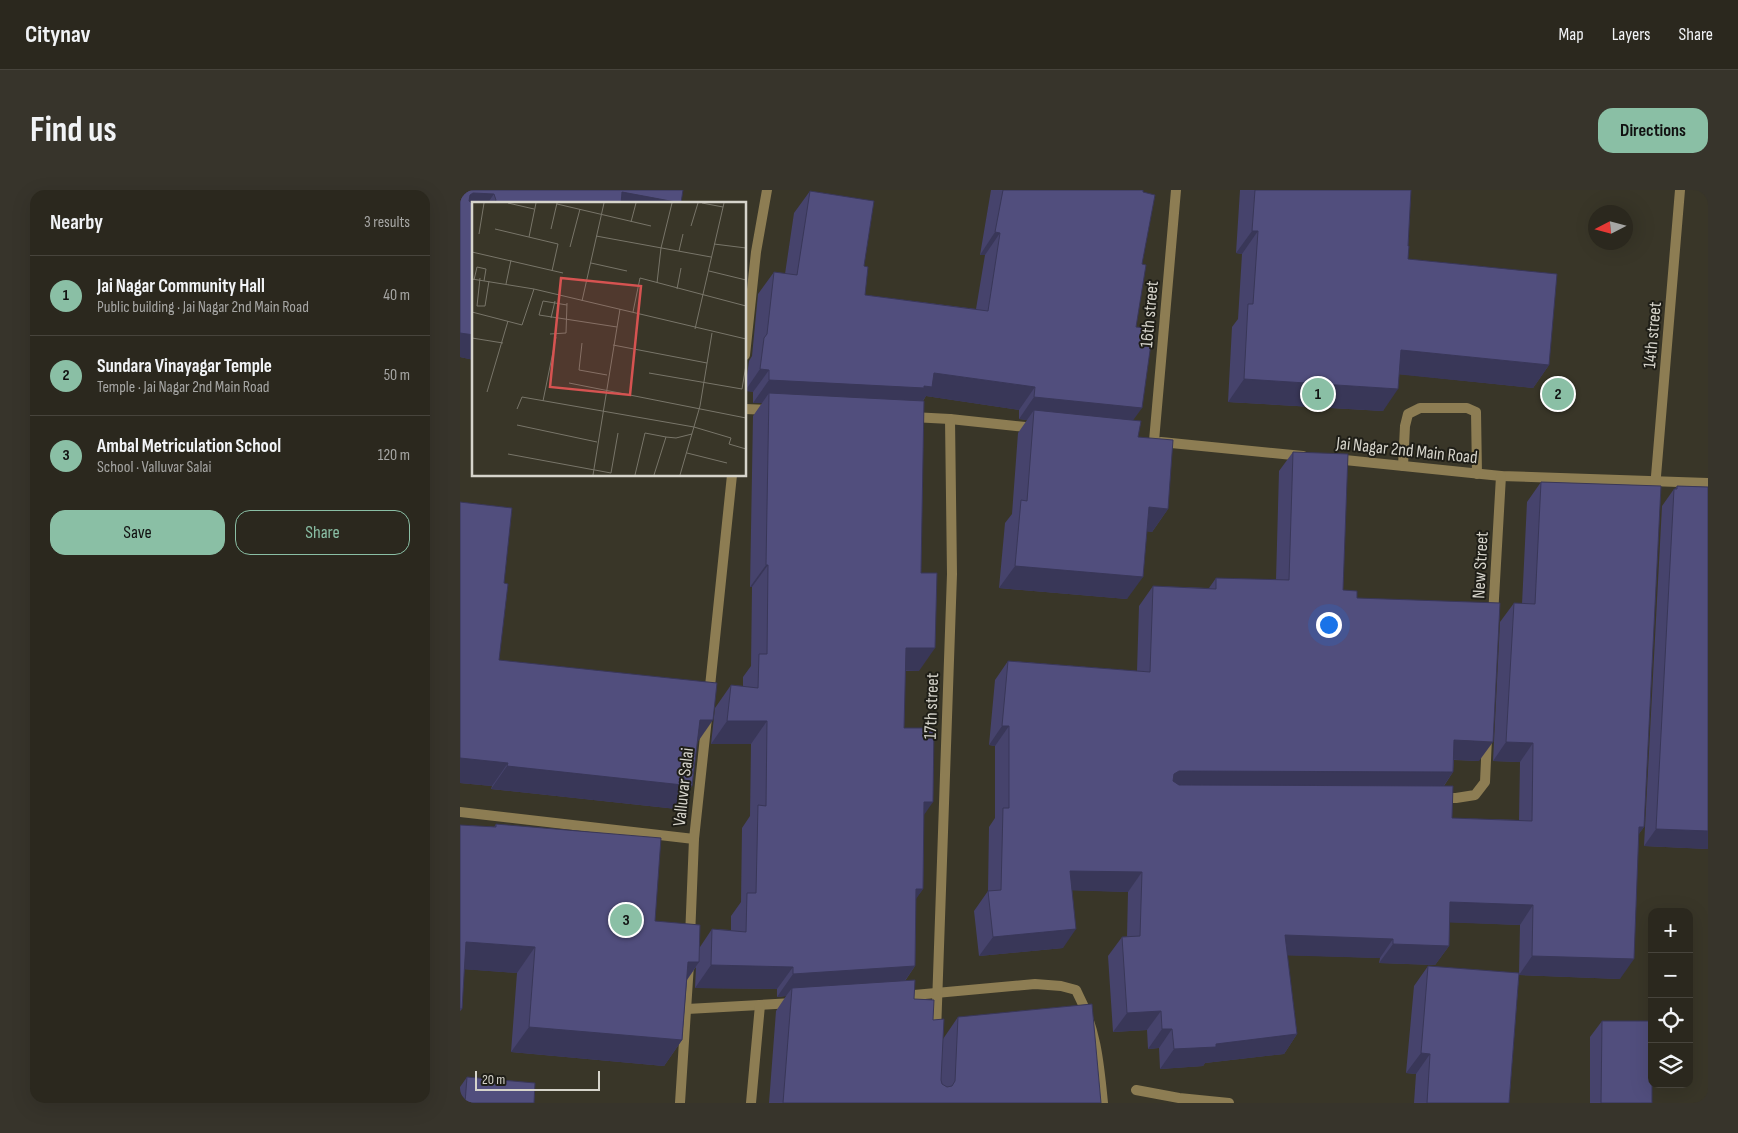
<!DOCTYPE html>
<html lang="en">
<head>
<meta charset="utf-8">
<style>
  :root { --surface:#2b281e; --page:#37342b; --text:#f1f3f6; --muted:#a6a6a4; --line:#47443c; --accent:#8abfa5 }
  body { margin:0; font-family:"Sofia Sans Condensed",sans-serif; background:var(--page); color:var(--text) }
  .controls { position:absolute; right:15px; bottom:15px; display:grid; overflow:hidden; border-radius:10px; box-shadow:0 5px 20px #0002 }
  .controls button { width:45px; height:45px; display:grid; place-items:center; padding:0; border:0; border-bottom:1px solid var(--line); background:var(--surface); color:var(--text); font:25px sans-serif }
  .compass { position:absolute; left:1128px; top:15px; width:45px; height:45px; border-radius:50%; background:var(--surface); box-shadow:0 5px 20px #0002; rotate:264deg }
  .scale { position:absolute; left:15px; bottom:12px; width:125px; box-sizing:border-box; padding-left:5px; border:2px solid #d6d4cb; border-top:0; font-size:14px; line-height:18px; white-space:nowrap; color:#d6d4cb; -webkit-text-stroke:4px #1f1e17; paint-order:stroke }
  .you { position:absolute; left:868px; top:434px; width:18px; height:18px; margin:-12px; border:4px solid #fff; border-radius:50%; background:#1a73e8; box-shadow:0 0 0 8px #1a73e833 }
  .badge { display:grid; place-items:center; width:32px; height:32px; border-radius:50%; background:var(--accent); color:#111; font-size:16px; font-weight:700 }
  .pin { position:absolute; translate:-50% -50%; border:2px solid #fff; box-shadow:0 1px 5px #0006 }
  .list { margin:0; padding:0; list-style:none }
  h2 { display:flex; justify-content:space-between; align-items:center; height:65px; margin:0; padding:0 20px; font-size:21px }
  h2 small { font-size:16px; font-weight:400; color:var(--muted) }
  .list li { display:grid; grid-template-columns:32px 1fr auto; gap:15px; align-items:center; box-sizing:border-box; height:80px; padding:0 20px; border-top:1px solid var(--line) }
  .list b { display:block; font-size:19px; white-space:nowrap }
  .list p { margin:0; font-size:16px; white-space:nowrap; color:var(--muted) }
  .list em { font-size:16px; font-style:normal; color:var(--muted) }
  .actions { display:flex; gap:10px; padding:15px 20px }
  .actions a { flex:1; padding:11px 0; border:1px solid var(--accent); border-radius:15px; text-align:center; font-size:18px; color:var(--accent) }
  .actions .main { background:var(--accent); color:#111 }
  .icon { flex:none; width:28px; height:28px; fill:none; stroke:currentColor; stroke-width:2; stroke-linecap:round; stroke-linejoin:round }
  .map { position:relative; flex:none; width:1248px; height:913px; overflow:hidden; border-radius:15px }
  header { display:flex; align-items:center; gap:30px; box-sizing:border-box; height:70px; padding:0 25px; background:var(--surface); border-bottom:1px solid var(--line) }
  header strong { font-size:24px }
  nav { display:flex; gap:28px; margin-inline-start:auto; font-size:18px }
  .intro { display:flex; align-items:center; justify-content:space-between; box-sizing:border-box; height:120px; padding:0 30px }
  h1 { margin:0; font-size:35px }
  .button { padding:12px 22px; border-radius:15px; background:var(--accent); color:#111; font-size:18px; font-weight:700 }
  main { display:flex; gap:30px; padding:0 30px }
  aside { flex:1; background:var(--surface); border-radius:15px; box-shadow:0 5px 20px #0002 }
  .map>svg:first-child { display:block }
</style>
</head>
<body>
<header>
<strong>Citynav</strong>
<nav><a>Map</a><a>Layers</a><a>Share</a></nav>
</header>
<div class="intro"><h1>Find us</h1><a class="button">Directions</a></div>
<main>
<aside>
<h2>Nearby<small>3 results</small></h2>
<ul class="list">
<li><span class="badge">1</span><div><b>Jai Nagar Community Hall</b><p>Public building · Jai Nagar 2nd Main Road</p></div><em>40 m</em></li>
<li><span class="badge">2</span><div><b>Sundara Vinayagar Temple</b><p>Temple · Jai Nagar 2nd Main Road</p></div><em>50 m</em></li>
<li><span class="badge">3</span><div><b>Ambal Metriculation School</b><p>School · Valluvar Salai</p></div><em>120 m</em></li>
</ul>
<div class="actions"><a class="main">Save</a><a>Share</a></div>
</aside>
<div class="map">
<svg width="1248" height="913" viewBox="0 0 1248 913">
  <rect width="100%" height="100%" fill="#393628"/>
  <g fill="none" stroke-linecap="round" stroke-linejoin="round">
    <polyline stroke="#8d7d53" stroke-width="10" points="943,276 945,236 948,224 960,218 1007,218 1016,222 1017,284"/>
    <g stroke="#8d7d53" stroke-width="10">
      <polyline points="285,165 296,62 307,0"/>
      <polyline points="285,219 310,220"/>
      <polyline points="452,227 490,229 575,238"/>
      <polyline points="694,251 716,0"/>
      <polyline points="701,252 843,266"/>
      <polyline points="875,269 1041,286 1248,293"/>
      <polyline points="1195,298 1220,0"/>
      <polyline points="1033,426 1041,286"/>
      <polyline points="249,506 272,285"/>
      <polyline points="980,608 996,608 1015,605 1025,592 1027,548"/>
      <polyline points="0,622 234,649"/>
      <polyline points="230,747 234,649 247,528"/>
      <path d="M443 806 575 794 601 796 616 800C636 838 639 872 643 913"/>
      <polyline points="227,819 333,813"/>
      <polyline points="476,843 492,384 490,229"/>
      <polyline points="676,900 719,908 769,913"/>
      <polyline points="220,913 229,774"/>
      <polyline points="291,913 300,815"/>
    </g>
  </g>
  <g fill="#46436c">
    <polygon points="0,0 221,13 221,14 14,14 14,170 0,167"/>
    <polygon points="531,0 683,0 682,74 676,137 673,230 678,247 708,319 692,342 687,341 667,409 539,398 545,333 552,324 558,243 567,230 559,229 559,220 466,206 463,211 459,481 445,481 444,538 464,625 463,699 456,708 455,776 445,791 454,809 473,830 483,849 498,827 641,913 309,913 316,821 326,806 317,807 317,799 235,798 236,777 227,790 222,850 204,876 51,862 57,783 4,779 2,819 0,821 0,635 34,637 36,634 195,731 240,757 252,739 271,740 271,726 281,712 282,638 290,626 291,554 251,554 255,518 271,495 283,496 283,487 291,476 292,397 290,397 293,226 302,213 293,213 293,202 285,200 289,171 292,166 298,104 314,82 325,84 334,23 350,1 404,76 405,105 516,119 525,65 520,65"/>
    <polygon points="780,0 951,0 948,56 948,69 1089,175 1073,198 939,184 923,221 768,212 772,137 778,129 782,64 776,63"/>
    <polygon points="833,262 883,400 897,408 1019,571 994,570 993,582 984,596 992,628 1059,630 1060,572 1033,571 1040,432 1054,413 1062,414 1067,312 1081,292 1184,637 1178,645 1160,789 1059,785 1049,913 954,913 956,884 946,883 954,796 968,776 1059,783 1060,735 989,732 989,756 975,775 919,773 920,768 827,765 837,844 824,864 745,873 743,876 700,879 699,858 688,859 687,840 653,842 648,766 662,747 667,747 668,702 612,700 603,758 519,766 514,721 528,701 529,637 535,628 535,556 529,555 535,490 548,471 677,481 679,416 693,396 749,398 756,388 816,390 819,281"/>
    <polygon points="1217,296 1248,297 1248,659 1184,656 1202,316 1214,299 1215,299"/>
    <polygon points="0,312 44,393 39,470 237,553 217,619 31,599 32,596 0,593"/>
    <polygon points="1142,831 1192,913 1130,913 1130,847"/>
    <polygon points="7,887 74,913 0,913 0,897"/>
  </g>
  <g fill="#393758">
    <polygon points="162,2 221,13 221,14 154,14"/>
    <polygon points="13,3 34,4 27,14 14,14 14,26 0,25 10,5"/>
    <polygon points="792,41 798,41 782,64 776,63"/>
    <polygon points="535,42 540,43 525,65 520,65"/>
    <polygon points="0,143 14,145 14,170 0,167"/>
    <polygon points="941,160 1089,175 1073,198 925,183"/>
    <polygon points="300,179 309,180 293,202 285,201"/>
    <polygon points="474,183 575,197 559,220 466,206 457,219 309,203 302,213 293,213 309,190"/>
    <polygon points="784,189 938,199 923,221 768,212"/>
    <polygon points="574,207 682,218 666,240 574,220 567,230 559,229"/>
    <polygon points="689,317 708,319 692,342 673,340"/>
    <polygon points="306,375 308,375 292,397 290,397"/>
    <polygon points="555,376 683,387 667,409 539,398"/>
    <polygon points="446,458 475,458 459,481 430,480"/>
    <polygon points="240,530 253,530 237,553"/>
    <polygon points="267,531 307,531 291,554 251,554"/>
    <polygon points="542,536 549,536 535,556 529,555"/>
    <polygon points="994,550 1033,552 1019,571 981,569"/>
    <polygon points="1046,552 1073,553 1060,572 1033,571"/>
    <polygon points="0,568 48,573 32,596 0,593"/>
    <polygon points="47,576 232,596 217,619 31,599"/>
    <polygon points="719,581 993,582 980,601 700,603 714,584"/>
    <polygon points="464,612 473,612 457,635"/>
    <polygon points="1179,637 1184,637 1170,656"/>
    <polygon points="1196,639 1248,641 1248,659 1184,656"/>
    <polygon points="610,681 682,682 668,702 597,700"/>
    <polygon points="456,699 463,699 447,722"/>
    <polygon points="990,712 1073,715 1060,735 976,732"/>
    <polygon points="616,739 603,758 519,766 533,747"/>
    <polygon points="825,745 933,749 920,768 811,765"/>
    <polygon points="6,752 75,757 57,783 0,779"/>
    <polygon points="933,754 989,756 975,775 919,773"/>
    <polygon points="1072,766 1174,769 1160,789 1059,785"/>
    <polygon points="228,772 239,772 221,798"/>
    <polygon points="251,775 333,777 317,799 235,798"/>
    <polygon points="455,776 439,799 332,798 326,806 317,807 333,784"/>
    <polygon points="701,821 687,840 653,842 667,823"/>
    <polygon points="69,837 222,850 204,876 51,862"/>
    <polygon points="702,839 712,839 699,858 688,859"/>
    <polygon points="837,844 824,864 745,873 743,876 700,879 714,859"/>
    <polygon points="961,863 970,864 956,884 946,883"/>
  </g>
  <g fill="#514e7d" stroke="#393758">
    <polygon points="0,0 223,0 221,13 162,2 161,14 34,14 36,10 34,4 13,3 10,5 9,11 14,15 14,145 0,143"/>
    <polygon points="543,0 683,0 683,2 695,5 682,74 686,75 676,137 693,139 682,218 574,207 575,197 474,183 472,197 464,196 464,198 309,190 309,180 300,179 304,148 307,144 314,82 337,85 350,1 414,11 404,76 408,77 405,105 528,121 540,43 535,42"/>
    <polygon points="795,0 951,0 948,56 949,56 948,69 1097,84 1089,175 941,160 938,199 784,189 788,114 793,114 798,41 792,41"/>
    <polygon points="309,203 464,211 461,383 477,383 475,458 446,458 444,538 474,538 473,612 464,612 463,699 456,699 455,776 333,784 333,777 251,775 252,739 286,742 287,703 296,703 298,615 306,616 307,531 267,531 271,495 298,498 299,464 307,464 308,375 306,375"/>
    <polygon points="574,220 681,231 678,247 713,250 708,319 689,317 683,387 555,376 561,310 567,311"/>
    <polygon points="833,262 888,264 883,400 897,401 897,408 1040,413 1033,552 994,550 993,582 719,581 714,584 713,591 719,595 993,596 992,628 1072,631 1073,553 1046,552 1054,413 1075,414 1081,292 1201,296 1184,637 1179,637 1174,769 1072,766 1073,715 990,712 989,756 933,754 933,749 825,745 837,844 756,854 756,857 714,859 712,839 702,839 701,821 667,823 662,747 680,746 682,682 610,681 616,739 533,747 528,701 541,700 543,618 549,618 549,536 542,536 548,471 690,482 693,396 756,399 756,388 829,390"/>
    <polygon points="1217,296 1248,297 1248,641 1196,639 1214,299 1217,299"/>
    <polygon points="0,312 52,318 44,393 48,394 39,470 257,493 253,530 240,530 232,596 47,576 48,573 0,568"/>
    <polygon points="36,634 201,648 195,731 240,735 239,772 228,772 222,850 69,837 75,757 6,752 2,819 0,819 0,635 36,637"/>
    <polygon points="968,776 1059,783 1049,913 967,913 970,864 961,863"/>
    <polygon points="455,790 454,809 474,810 473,830 484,829 481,890 482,894 487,897 492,896 495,891 498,827 632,814 641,913 323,913 332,798"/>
    <polygon points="1142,831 1192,831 1192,913 1141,913"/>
    <polygon points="7,887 75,893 74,913 5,913"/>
  </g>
  <g text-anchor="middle" stroke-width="4" stroke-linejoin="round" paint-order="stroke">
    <g font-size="18" fill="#d6d4cb" stroke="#1f1e17">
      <text transform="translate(689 124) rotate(-85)" y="6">16th street</text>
      <text transform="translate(1192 145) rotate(-85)" y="6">14th street</text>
      <text transform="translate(947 260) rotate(6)" y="6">Jai Nagar 2nd Main Road</text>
      <text transform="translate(1020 375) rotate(-87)" y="6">New Street</text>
      <text transform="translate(471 516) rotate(-88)" y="6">17th street</text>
      <text transform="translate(223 597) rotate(-84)" y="6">Valluvar Salai</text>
    </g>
  </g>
  <g transform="translate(12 12)">
    <rect width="274" height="274" fill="#393628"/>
    <path fill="none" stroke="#787569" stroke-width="1" d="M36 1 62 7M230 1 251 5M85 2 179 24M159 20 164 1M219 24 226 1M23 27 86 42 80 69M79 27 85 1M7 32 12 1M124 34 239 55M57 35 64 1M242 42 274 46M98 45 108 7M207 49 211 32M0 50 91 71M119 61 155 69M237 69 274 78M8 76 5 104H13L17 79M0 77 62 87 274 137M2 78 5 65 14 67 12 79M185 81 189 46 200 1M34 82 39 58M205 87 209 66M110 99 132 1M95 103 71 99 67 113 145 125M0 110 50 123 62 87M161 110 168 76 274 104M79 116 83 99M223 127 252 1M78 132 94 131 95 101M0 136 31 141M110 141 107 168 135 173M141 143 235 161M177 171 270 187 274 163M97 181 274 216M15 190 36 119M71 199 84 135M45 207 50 195 222 225 259 236 257 242 274 247M45 223 125 240M215 251 255 261M36 252 139 271 146 231M121 273 148 107M163 273 173 231 194 235M182 273 194 235 204 236 220 232M208 273 228 204 240 131"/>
    <path fill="#d65351" fill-opacity="0.15" stroke="#d65351" stroke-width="2.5" d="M89 76 169 84 158 193 78 185Z"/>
    <rect width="274" height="274" fill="none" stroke="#d6d4cb" stroke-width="2.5"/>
  </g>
</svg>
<div class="controls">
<button>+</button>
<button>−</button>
<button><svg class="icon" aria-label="locate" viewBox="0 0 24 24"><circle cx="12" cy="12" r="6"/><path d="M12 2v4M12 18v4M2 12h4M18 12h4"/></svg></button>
<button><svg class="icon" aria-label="layers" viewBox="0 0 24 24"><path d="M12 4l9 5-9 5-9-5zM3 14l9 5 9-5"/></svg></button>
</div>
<svg class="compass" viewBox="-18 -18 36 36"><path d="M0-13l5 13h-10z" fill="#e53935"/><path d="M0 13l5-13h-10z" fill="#a6a6a4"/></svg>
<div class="scale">20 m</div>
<div class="you"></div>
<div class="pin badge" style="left:858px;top:204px">1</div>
<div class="pin badge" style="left:1098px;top:204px">2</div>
<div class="pin badge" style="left:166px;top:730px">3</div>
</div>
</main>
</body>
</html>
